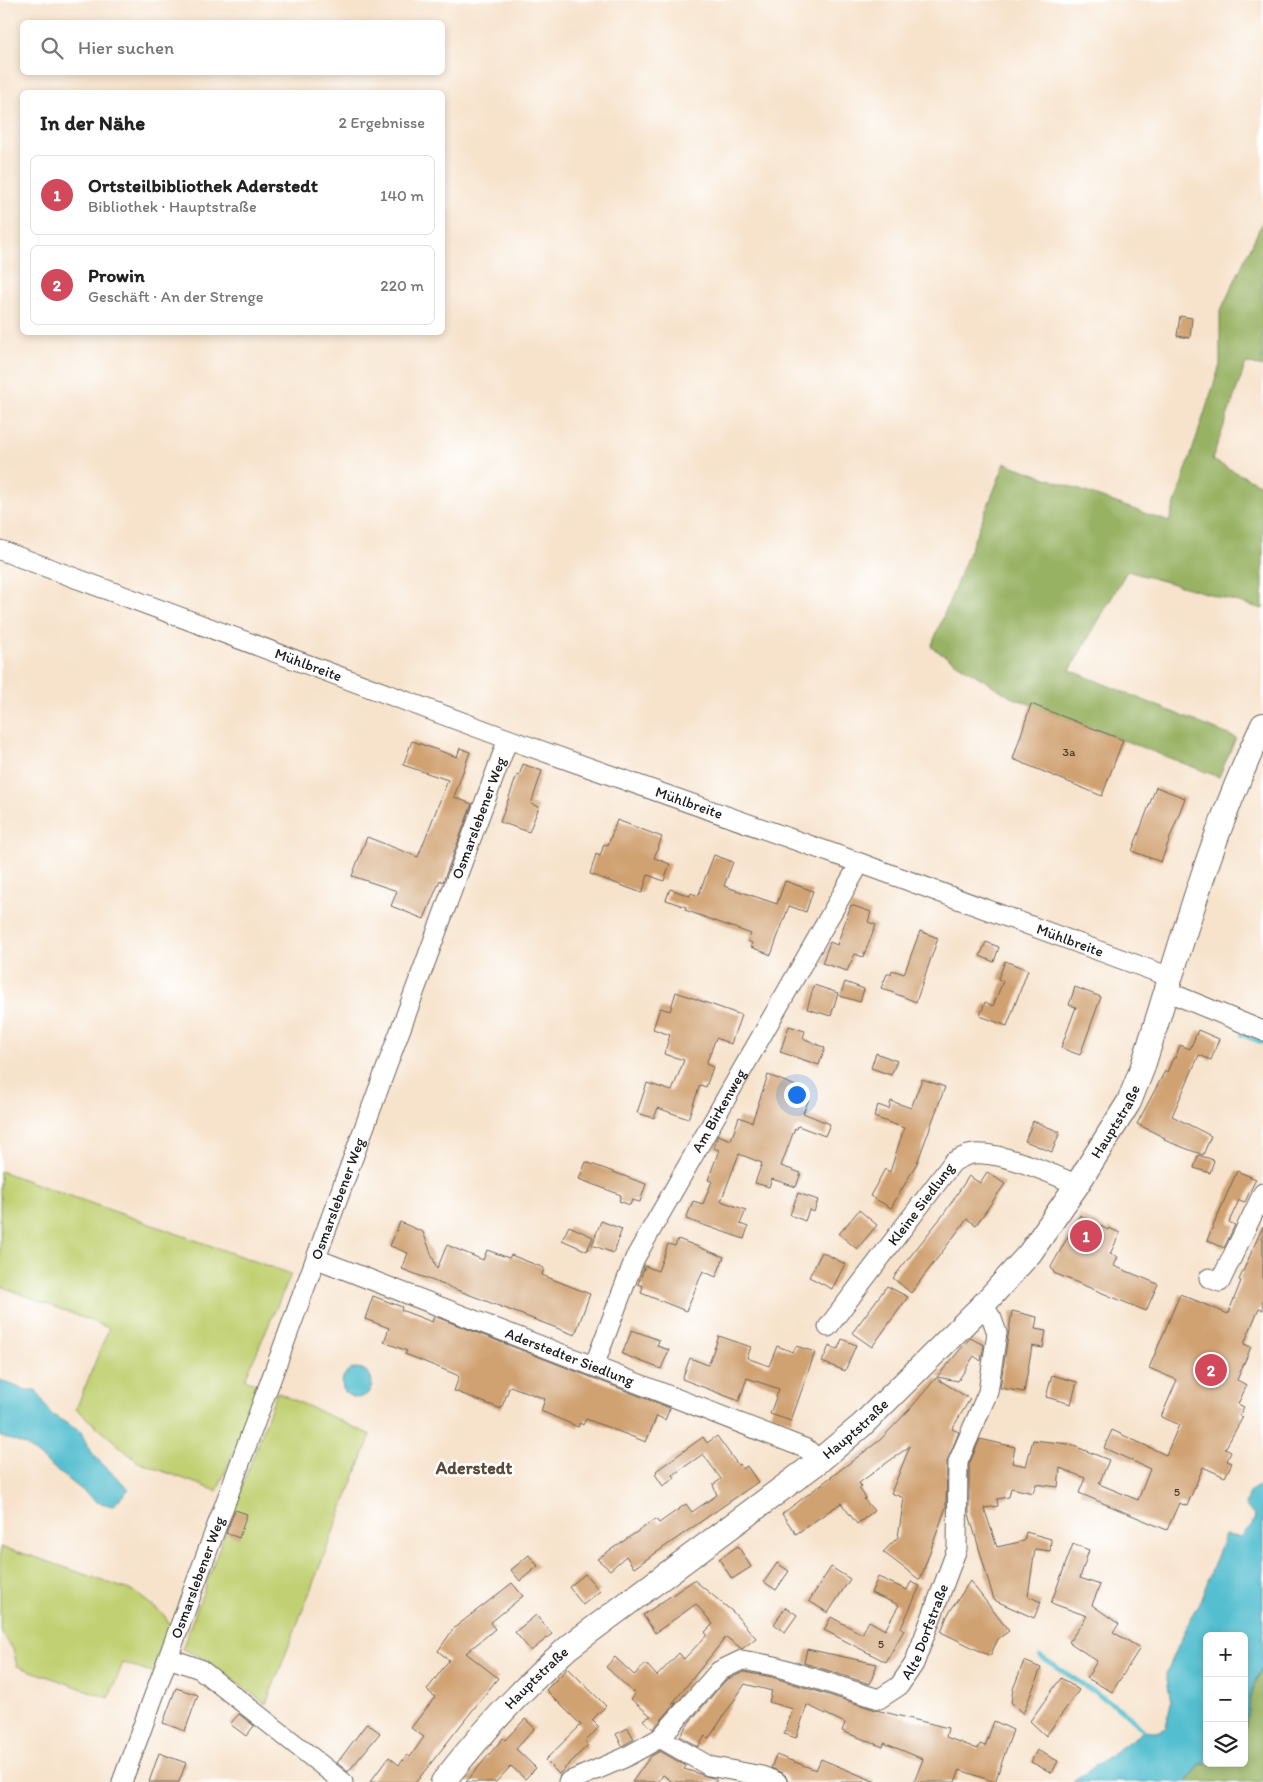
<!DOCTYPE html>
<html lang="de">
<head>
<meta charset="utf-8">
<style>
  :root { --surface:#fff; --page:#f6f6f6; --text:#222; --muted:#767676; --line:#e0e0e0; --accent:#d1495b }
  body { margin:0; font-family:Itim,sans-serif; background:var(--page); color:var(--text) }
  .controls { position:absolute; right:15px; bottom:15px; display:grid; overflow:hidden; border-radius:8px; box-shadow:0 2px 8px #0003 }
  .controls button { width:45px; height:45px; display:grid; place-items:center; padding:0; border:0; border-bottom:1px solid var(--line); background:var(--surface); color:var(--text); font:25px sans-serif }
  .you { position:absolute; left:796px; top:1094px; width:18px; height:18px; margin:-12px; border:4px solid #fff; border-radius:50%; background:#1a73e8; box-shadow:0 0 0 8px #1a73e833 }
  .badge { display:grid; place-items:center; width:32px; height:32px; border-radius:50%; background:var(--accent); color:#fff; font-size:16px; font-weight:700 }
  .pin { position:absolute; translate:-50% -50%; border:2px solid #fff; box-shadow:0 1px 5px #0006 }
  .list { margin:0; padding:0; list-style:none }
  h2 { display:flex; justify-content:space-between; align-items:center; height:65px; margin:0; padding:0 20px; font-size:21px }
  h2 small { font-size:16px; font-weight:400; color:var(--muted) }
  .list li { display:grid; grid-template-columns:32px 1fr auto; gap:15px; align-items:center; box-sizing:border-box; height:80px; margin:0 10px 10px; padding:0 10px; border:1px solid var(--line); border-radius:8px }
  .list b { display:block; font-size:19px; white-space:nowrap }
  .list p { margin:0; font-size:16px; white-space:nowrap; color:var(--muted) }
  .list em { font-size:16px; font-style:normal; color:var(--muted) }
  .icon { flex:none; width:28px; height:28px; fill:none; stroke:currentColor; stroke-width:2; stroke-linecap:round; stroke-linejoin:round }
  .map { position:relative; flex:none; width:1263px; height:1782px; overflow:hidden }
  .search { position:absolute; background:var(--surface); box-shadow:0 2px 8px #0003; left:20px; top:20px; width:425px; height:55px; display:flex; align-items:center; gap:12px; box-sizing:border-box; padding:0 18px; border-radius:8px; color:var(--muted); font-size:19px }
  .panel { position:absolute; background:var(--surface); box-shadow:0 2px 8px #0003; left:20px; top:90px; width:425px; height:245px; border-radius:8px }
  .map>svg:first-child { display:block }
</style>
</head>
<body>
<div class="map">
<svg width="1263" height="1782" viewBox="0 0 1263 1782">
  <rect width="100%" height="100%" fill="#fff"/>
  <filter id="ink" filterUnits="userSpaceOnUse"><feTurbulence type="fractalNoise" baseFrequency=".02" numOctaves="2"/><feDisplacementMap in="SourceGraphic" scale="10" xChannelSelector="R" yChannelSelector="G"/><feConvolveMatrix kernelMatrix="1 2 1 2 8 2 1 2 1" color-interpolation-filters="sRGB"/></filter>
  <filter id="wash" filterUnits="userSpaceOnUse"><feTurbulence type="fractalNoise" baseFrequency=".0096" numOctaves="4" result="noise"/><feDisplacementMap in="SourceGraphic" scale="20" xChannelSelector="R" yChannelSelector="G"/><feGaussianBlur stdDeviation="1.12" result="paint"/><feColorMatrix in="noise" values="0 0 0 0 0 0 0 0 0 0 0 0 0 0 0 0 0 1.4 0 .05"/><feComposite in="paint" operator="in"/></filter>
  <g filter="url(#wash)">
    <rect width="100%" height="100%" fill="#f7e3cc"/>
    <g fill="#c1d072" stroke="#6e7647">
      <polygon points="0,1171 291,1274 245,1379 261,1386 217,1491 138,1462 76,1409 109,1328 0,1286"/>
      <polygon points="277,1392 371,1435 266,1704 203,1658 182,1649"/>
      <polygon points="0,1547 35,1557 135,1592 164,1615 171,1627 155,1673 123,1663 109,1698 17,1666 13,1649 0,1631"/>
    </g>
    <g fill="#98b264" stroke="#5a6740">
      <polygon points="1263,221 1263,367 1246,363 1212,460 1263,486 1263,609 1127,571 1070,670 1236,738 1219,777 1011,697 931,647 1005,463 1169,522 1220,365 1220,312"/>
      <path d="M1263 1666V1782H1187L1200 1764 1244 1763C1244 1729 1247 1696 1263 1666Z"/>
    </g>
    <g fill="#53becf" stroke="#386d76">
      <circle cx="357" cy="1383" r="15"/>
      <polygon points="0,1380 25,1390 36,1390 51,1414 81,1432 91,1453 129,1489 113,1506 97,1502 25,1445 0,1436"/>
      <polygon points="1263,1484 1263,1666 1253,1685 1244,1730 1244,1636 1207,1636 1207,1762 1200,1764 1187,1782 1073,1782 1145,1730 1156,1732 1166,1728 1171,1702 1166,1674 1191,1617 1201,1599 1225,1535 1240,1537 1251,1526 1255,1517 1245,1505 1249,1493"/>
    </g>
    <g fill="none" stroke-linecap="round" stroke-linejoin="round">
      <g stroke="#53becf" stroke-width="4.5">
        <polyline points="1242,1035 1263,1043"/>
        <polyline points="1040,1656 1126,1713 1144,1731"/>
      </g>
    </g>
    <g id="blocks">
      <g fill="#d0a171">
        <polygon points="1180,316 1192,318 1190,338 1177,336"/>
        <polygon points="1031,704 1123,740 1102,796 1013,759"/>
        <polygon points="412,741 457,757 460,748 470,752 454,797 472,804 443,882 440,880 424,919 391,906 397,891 352,876 367,837 418,857 448,780 403,765"/>
        <polygon points="523,764 542,771 531,804 539,807 529,832 500,822 517,775 519,776"/>
        <polygon points="1156,787 1185,798 1161,862 1132,851"/>
        <polygon points="617,820 662,837 654,858 670,864 664,881 648,875 642,893 590,874 596,854 600,856 604,844 608,845"/>
        <polygon points="714,855 733,862 724,886 777,904 785,881 813,891 806,912 789,906 771,955 751,947 752,943 748,941 751,934 685,910 686,907 666,900 670,889 690,896 691,893 698,896"/>
        <polygon points="851,905 871,912 868,922 876,925 863,957 855,954 847,971 822,963 830,942 837,945"/>
        <polygon points="920,931 938,938 916,1002 881,988 887,974 891,974 892,970 904,974"/>
        <polygon points="986,942 999,947 994,962 980,956"/>
        <polygon points="1005,961 1028,970 1007,1026 980,1016 985,1002 993,1006 1003,981 998,979"/>
        <polygon points="845,982 864,989 860,1002 840,996"/>
        <polygon points="814,985 838,993 831,1016 807,1009"/>
        <polygon points="1075,987 1101,997 1080,1055 1061,1048 1076,1007 1069,1005"/>
        <polygon points="676,992 741,1015 731,1044 716,1038 706,1064 713,1067 706,1087 700,1085 688,1119 658,1108 654,1118 637,1113 647,1083 672,1091 684,1060 664,1054 670,1035 653,1029 660,1008 670,1011"/>
        <polygon points="789,1026 805,1031 803,1038 825,1048 819,1065 780,1052"/>
        <polygon points="1198,1030 1219,1039 1211,1060 1199,1055 1172,1116 1211,1136 1203,1155 1164,1140 1165,1138 1137,1124 1165,1071 1167,1072 1173,1058 1175,1058 1180,1045 1190,1049"/>
        <polygon points="876,1053 897,1061 891,1075 871,1068"/>
        <polygon points="768,1075 806,1090 803,1097 809,1099 803,1113 830,1124 825,1136 798,1126 797,1129 795,1128 781,1166 801,1173 796,1187 772,1179 769,1187 755,1183 762,1163 739,1154 721,1201 746,1210 740,1224 748,1227 744,1239 686,1219 693,1201 703,1204 712,1181 708,1180 719,1150 713,1148 718,1135 731,1140 739,1117 752,1122"/>
        <polygon points="922,1079 945,1087 917,1163 891,1208 870,1196 885,1169 890,1172 904,1128 874,1117 878,1105 889,1109 891,1101 911,1108"/>
        <polygon points="1033,1121 1060,1132 1052,1152 1025,1141"/>
        <polygon points="1198,1155 1214,1160 1210,1173 1194,1168"/>
        <polygon points="586,1162 646,1184 640,1202 632,1200 630,1205 619,1201 621,1195 579,1179"/>
        <polygon points="1237,1171 1256,1179 1245,1202 1239,1200 1229,1222 1235,1225 1224,1248 1207,1240"/>
        <polygon points="987,1172 1005,1184 976,1225 967,1219 911,1293 893,1278 943,1215 969,1176 980,1183"/>
        <polygon points="798,1193 818,1200 814,1212 809,1210 805,1221 790,1215"/>
        <polygon points="859,1210 877,1225 857,1249 839,1234"/>
        <polygon points="1080,1215 1108,1230 1109,1228 1120,1233 1110,1254 1118,1257 1114,1266 1158,1284 1146,1311 1054,1273 1051,1267"/>
        <polygon points="601,1221 622,1229 613,1253 592,1245"/>
        <polygon points="400,1222 423,1232 437,1269 447,1245 483,1260 487,1250 509,1258 511,1255 544,1268 542,1275 590,1294 575,1335 402,1269 408,1253 390,1246"/>
        <polygon points="569,1226 593,1237 587,1251 562,1240"/>
        <polygon points="1263,1226 1263,1310 1259,1308 1244,1344 1251,1347 1237,1380 1247,1385 1238,1404 1244,1407 1239,1416 1243,1417 1225,1449 1231,1452 1227,1461 1232,1463 1225,1477 1203,1467 1187,1506 1179,1503 1167,1530 1079,1493 1085,1478 1060,1468 1058,1487 1036,1484 1033,1493 1011,1488 1009,1497 997,1499 998,1506 984,1508 997,1547 1024,1541 1026,1532 1051,1539 1050,1551 1035,1549 1028,1596 1041,1602 1034,1618 994,1600 969,1514 969,1464 980,1439 1015,1447 1012,1463 1026,1466 1033,1440 1069,1444 1109,1460 1099,1484 1138,1500 1150,1469 1104,1448 1112,1430 1166,1455 1179,1425 1161,1417 1177,1380 1149,1368 1180,1294 1228,1314 1241,1281 1239,1280"/>
        <polygon points="678,1239 724,1257 716,1277 703,1271 686,1311 641,1293 643,1286 638,1284 645,1266 658,1271 668,1244 675,1246"/>
        <polygon points="822,1252 845,1264 832,1289 809,1277"/>
        <polygon points="887,1286 908,1297 872,1347 852,1333"/>
        <polygon points="373,1296 402,1307 401,1310 432,1322 434,1316 670,1408 665,1420 657,1416 646,1442 586,1419 583,1425 580,1423 578,1427 541,1411 545,1399 510,1386 501,1409 473,1398 454,1391 459,1377 457,1375 405,1354 407,1351 384,1342 389,1328 365,1319"/>
        <polygon points="1012,1311 1037,1317 1035,1329 1046,1331 1043,1348 1032,1346 1024,1392 1000,1388"/>
        <polygon points="632,1330 659,1340 657,1346 669,1350 661,1369 622,1354"/>
        <polygon points="719,1336 751,1347 747,1358 769,1366 777,1346 793,1352 796,1346 815,1352 791,1421 770,1414 779,1389 747,1378 739,1401 682,1379 690,1358 708,1365"/>
        <polygon points="970,1338 984,1345 981,1361 974,1356 958,1381 937,1377"/>
        <polygon points="842,1339 856,1345 845,1371 822,1362 829,1346 838,1349"/>
        <polygon points="1052,1375 1077,1382 1071,1404 1046,1397"/>
        <polygon points="936,1378 970,1399 952,1429 959,1432 947,1462 946,1507 920,1580 883,1552 898,1537 904,1498 891,1493 910,1446 859,1483 861,1486 859,1488 866,1498 864,1499 874,1511 857,1524 841,1503 796,1534 782,1514 880,1440 909,1410"/>
        <polygon points="717,1436 738,1465 740,1464 743,1469 747,1466 758,1482 634,1568 626,1556 610,1570 597,1559 656,1519 659,1523 686,1504 692,1512 717,1495 713,1485 721,1479 703,1454 673,1475 675,1478 663,1486 655,1474 657,1472 656,1471 703,1437 707,1443"/>
        <polygon points="235,1510 247,1514 239,1538 226,1533"/>
        <polygon points="1073,1544 1089,1550 1080,1578 1100,1585 1092,1605 1119,1624 1113,1632 1140,1648 1112,1692 1087,1678 1097,1661 1069,1642 1087,1616 1051,1603"/>
        <polygon points="738,1546 751,1567 732,1579 719,1559"/>
        <polygon points="529,1555 538,1566 520,1581 511,1570"/>
        <polygon points="777,1563 789,1571 776,1590 764,1582"/>
        <polygon points="831,1567 850,1579 828,1613 809,1601"/>
        <polygon points="585,1574 600,1591 583,1605 569,1587"/>
        <polygon points="878,1577 907,1590 911,1582 920,1586 901,1628 904,1630 886,1662 824,1630 831,1617 862,1634 869,1621 885,1630 899,1605 871,1593"/>
        <polygon points="694,1580 733,1612 756,1638 742,1649 726,1637 672,1704 677,1702 653,1729 643,1720 651,1716 631,1699 635,1694 606,1667 615,1657 634,1675 646,1664 657,1676 679,1653 684,1659 707,1635 705,1632 713,1624 696,1604 655,1633 643,1615"/>
        <polygon points="970,1581 1009,1631 998,1639 990,1656 941,1632 947,1616"/>
        <polygon points="512,1583 523,1596 490,1623 495,1629 466,1653 498,1678 416,1782 370,1782 389,1757 399,1765 407,1755 410,1757 424,1737 411,1728 435,1697 427,1690 449,1660 438,1651 454,1628"/>
        <polygon points="786,1607 797,1615 785,1632 774,1624"/>
        <polygon points="536,1615 552,1634 531,1651 515,1632"/>
        <polygon points="807,1649 877,1664 870,1684 804,1663"/>
        <polygon points="1024,1661 1041,1668 1023,1714 1011,1702 1013,1689"/>
        <polygon points="568,1668 606,1706 592,1720 599,1727 585,1742 588,1745 559,1774 545,1760 581,1725 546,1690"/>
        <polygon points="744,1672 772,1677 876,1710 948,1728 946,1737 978,1749 980,1744 985,1746 994,1721 1013,1730 995,1782 960,1770 955,1782 914,1782 923,1759 884,1743 883,1747 842,1731 845,1723 807,1705 796,1738 784,1734 793,1709 769,1702 772,1691 745,1684 709,1738 705,1736 698,1747 680,1736 691,1720 726,1680"/>
        <polygon points="1061,1678 1079,1690 1046,1736 1030,1721"/>
        <polygon points="176,1688 198,1695 185,1731 163,1723"/>
        <polygon points="239,1714 254,1726 246,1736 230,1724"/>
        <polygon points="525,1719 535,1728 516,1749 536,1768 525,1779 511,1766 496,1782 466,1782 503,1738 505,1740"/>
        <polygon points="367,1723 380,1733 348,1772 337,1763"/>
        <polygon points="628,1728 634,1739 622,1746 616,1734"/>
        <polygon points="1037,1750 1058,1761 1052,1773 1031,1762"/>
        <polygon points="660,1751 686,1766 684,1769 716,1779 716,1782 673,1782 663,1775 658,1782 632,1782 650,1757"/>
        <polygon points="159,1753 186,1763 179,1782 149,1782"/>
        <polygon points="776,1755 816,1770 821,1759 876,1782 788,1782 785,1775 771,1768"/>
      </g>
    </g>
  </g>
  <g filter="url(#ink)">
    <use href="#blocks" fill-opacity="0" stroke="#69625a" stroke-width="1"/>
    <g fill="none" stroke-linecap="round" stroke-linejoin="round">
      <defs>
        <g id="minor">
          <path id="s1" d="M0 550 508 739 860 863 1170 977"/>
          <polyline points="1166,991 1263,1031"/>
          <path id="s2" d="M317 1259 807 1449 819 1461"/>
          <polyline points="1209,1278 1220,1282 1263,1193"/>
          <path id="s3" d="M828 1327 953 1162C959 1159 967 1154 974 1154 1002 1152 1051 1173 1077 1185"/>
          <path id="s4" d="M594 1366 635 1258 860 863"/>
          <polyline points="169,1658 200,1669 343,1782"/>
          <path id="s5" d="M660 1738 719 1671 742 1660 775 1666 879 1699 899 1686 914 1664 957 1549 958 1462 988 1392 997 1333 992 1319 983 1305"/>
          <path id="s6" d="M122 1782 508 739"/>
          <polyline points="568,1782 624,1758 660,1738 709,1766 762,1776 777,1782"/>
        </g>
        <g id="major">
          <path id="s7" d="M443 1782C482 1732 523 1687 570 1646L819 1461 862 1425 983 1305 1030 1253 1077 1185 1129 1102 1142 1069C1179 953 1210 835 1263 725"/>
        </g>
      </defs>
      <use href="#minor" stroke="#69625a" stroke-width="21"/>
      <use href="#major" stroke="#69625a" stroke-width="26"/>
      <use href="#minor" stroke="#fff" stroke-width="19"/>
      <use href="#major" stroke="#fff" stroke-width="24"/>
    </g>
  </g>
  <g text-anchor="middle" stroke-width="5" stroke-linejoin="round" paint-order="stroke">
    <g font-size="12" fill="#493d31">
      <text x="1069" y="756">3a</text>
      <text x="1177" y="1496">5</text>
      <text x="881" y="1648">5</text>
    </g>
    <g font-size="15" fill="#1c1c1c" stroke="#fff">
      <text dy="5" stroke="none"><textPath href="#s1" startOffset="329">Mühlbreite</textPath></text>
      <text dy="5" stroke="none"><textPath href="#s1" startOffset="734">Mühlbreite</textPath></text>
      <text dy="5" stroke="none"><textPath href="#s6" startOffset="1028">Osmarslebener Weg</textPath></text>
      <text dy="5" stroke="none"><textPath href="#s1" startOffset="1139">Mühlbreite</textPath></text>
      <text dy="5" stroke="none"><textPath href="#s4" startOffset="285">Am Birkenweg</textPath></text>
      <text dy="5" stroke="none"><textPath href="#s7" startOffset="950">Hauptstraße</textPath></text>
      <text dy="5" stroke="none"><textPath href="#s6" startOffset="622">Osmarslebener Weg</textPath></text>
      <text dy="5" stroke="none"><textPath href="#s3" startOffset="154">Kleine Siedlung</textPath></text>
      <text dy="5" stroke="none"><textPath href="#s2" startOffset="271">Aderstedter Siedlung</textPath></text>
      <text dy="5" stroke="none"><textPath href="#s7" startOffset="545">Hauptstraße</textPath></text>
      <text dy="5" stroke="none"><textPath href="#s6" startOffset="218">Osmarslebener Weg</textPath></text>
      <text dy="5" stroke="none"><textPath href="#s5" startOffset="342">Alte Dorfstraße</textPath></text>
      <text dy="5" stroke="none"><textPath href="#s7" startOffset="140">Hauptstraße</textPath></text>
    </g>
    <g font-size="18" font-weight="bold" fill="#5b4b3a" stroke="#fff">
      <text x="474" y="1474">Aderstedt</text>
    </g>
  </g>
</svg>
<div class="controls">
<button>+</button>
<button>−</button>
<button><svg class="icon" aria-label="layers" viewBox="0 0 24 24"><path d="M12 4l9 5-9 5-9-5zM3 14l9 5 9-5"/></svg></button>
</div>
<div class="you"></div>
<div class="pin badge" style="left:1086px;top:1236px">1</div>
<div class="pin badge" style="left:1211px;top:1370px">2</div>
<div class="search"><svg class="icon" aria-label="search" viewBox="0 0 24 24"><circle cx="10" cy="10" r="6"/><path d="M15 15l6 6"/></svg>Hier suchen</div>
<section class="panel">
<h2>In der Nähe<small>2 Ergebnisse</small></h2>
<ul class="list">
<li><span class="badge">1</span><div><b>Ortsteilbibliothek Aderstedt</b><p>Bibliothek · Hauptstraße</p></div><em>140 m</em></li>
<li><span class="badge">2</span><div><b>Prowin</b><p>Geschäft · An der Strenge</p></div><em>220 m</em></li>
</ul>
</section>
</div>
</body>
</html>
